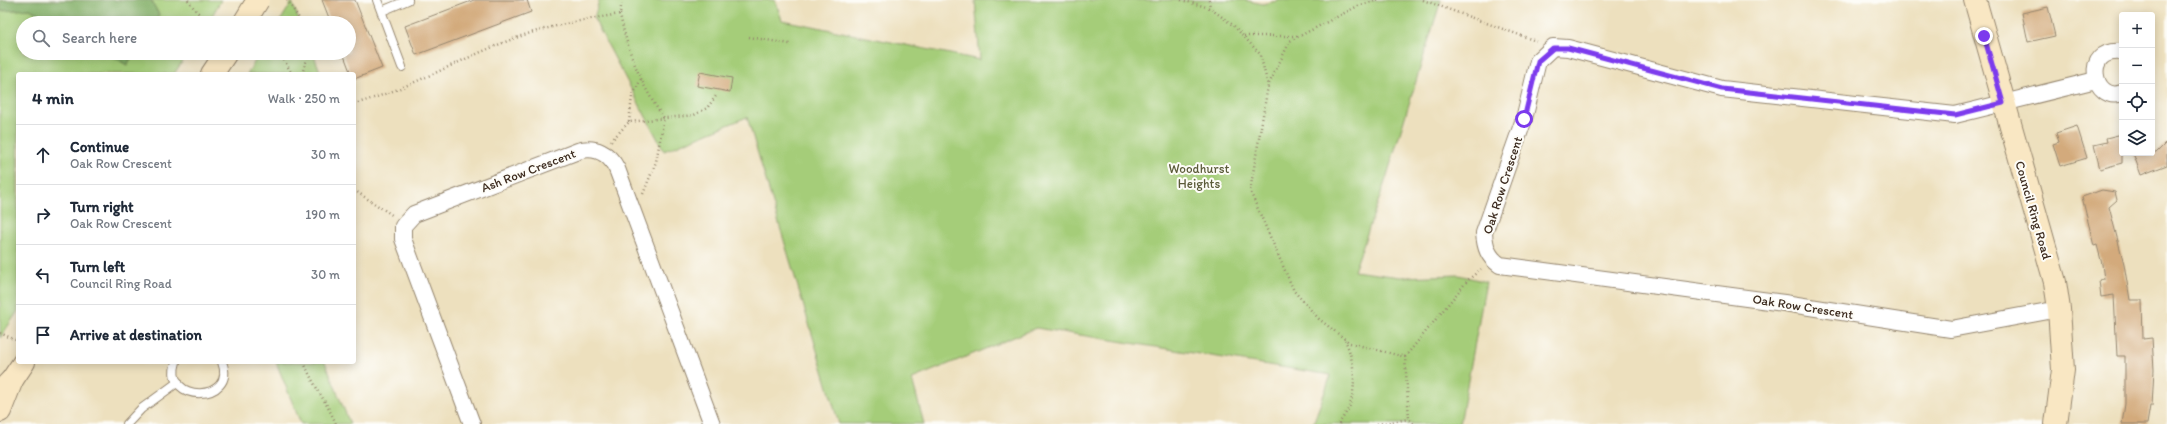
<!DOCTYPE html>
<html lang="en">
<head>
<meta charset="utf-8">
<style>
  :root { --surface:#fff; --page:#f6f6f7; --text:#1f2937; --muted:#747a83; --line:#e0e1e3 }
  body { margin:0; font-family:Itim,sans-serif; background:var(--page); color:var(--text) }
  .controls { position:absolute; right:12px; top:12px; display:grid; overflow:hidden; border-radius:4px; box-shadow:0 2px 10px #0003 }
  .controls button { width:36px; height:36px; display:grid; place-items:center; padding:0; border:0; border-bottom:1px solid var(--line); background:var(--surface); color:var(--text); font:20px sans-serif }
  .stop { position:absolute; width:12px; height:12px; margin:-9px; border:3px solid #7c3aed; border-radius:50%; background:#fff }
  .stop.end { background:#7c3aed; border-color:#fff; box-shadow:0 1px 4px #0008 }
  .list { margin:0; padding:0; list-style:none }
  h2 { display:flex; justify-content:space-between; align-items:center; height:52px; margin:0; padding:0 16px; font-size:17px }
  h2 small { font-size:13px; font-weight:400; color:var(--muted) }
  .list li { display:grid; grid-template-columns:26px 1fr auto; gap:12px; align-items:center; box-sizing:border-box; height:60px; padding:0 16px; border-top:1px solid var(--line) }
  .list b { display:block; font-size:15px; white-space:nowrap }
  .list p { margin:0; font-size:13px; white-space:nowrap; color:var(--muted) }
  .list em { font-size:13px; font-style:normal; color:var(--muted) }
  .icon { flex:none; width:22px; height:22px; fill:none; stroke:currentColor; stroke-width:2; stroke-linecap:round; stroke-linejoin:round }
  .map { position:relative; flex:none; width:2167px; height:424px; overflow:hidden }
  .search { position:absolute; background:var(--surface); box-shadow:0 2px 10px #0003; left:16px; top:16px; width:340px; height:44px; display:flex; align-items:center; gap:10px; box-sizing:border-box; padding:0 14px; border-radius:22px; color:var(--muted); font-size:15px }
  .panel { position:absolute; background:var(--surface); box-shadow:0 2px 10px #0003; left:16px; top:72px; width:340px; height:292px; border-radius:4px }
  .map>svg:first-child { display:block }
</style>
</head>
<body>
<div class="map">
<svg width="2167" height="424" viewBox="0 0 2167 424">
  <rect width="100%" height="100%" fill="#fdfcf7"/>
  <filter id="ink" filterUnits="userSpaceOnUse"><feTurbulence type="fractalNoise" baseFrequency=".025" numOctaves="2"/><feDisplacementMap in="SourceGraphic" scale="8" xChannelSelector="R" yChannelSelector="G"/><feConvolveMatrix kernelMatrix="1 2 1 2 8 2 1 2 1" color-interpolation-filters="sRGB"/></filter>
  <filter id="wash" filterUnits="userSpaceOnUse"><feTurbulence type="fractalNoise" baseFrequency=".012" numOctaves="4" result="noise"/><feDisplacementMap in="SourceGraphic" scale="16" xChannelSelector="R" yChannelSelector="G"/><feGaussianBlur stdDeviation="0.9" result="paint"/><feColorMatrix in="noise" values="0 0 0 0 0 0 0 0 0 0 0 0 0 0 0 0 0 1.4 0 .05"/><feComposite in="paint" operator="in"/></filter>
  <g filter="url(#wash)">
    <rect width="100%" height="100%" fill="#ede0be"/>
    <g fill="#a5cd79" stroke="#707c4c">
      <polygon points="151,0 221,0 208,23 154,23 159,15"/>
      <polygon points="599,0 775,0 782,20 980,60 975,0 1244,0 1263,4 1281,0 1441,0 1385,182 1354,271 1400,277 1459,275 1486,282 1460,424 1313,424 1331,375 1036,328 912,379 924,424 839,424 747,117 664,151 594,19"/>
      <polygon points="292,2 300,23 279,23"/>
      <polygon points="30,9 55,23 23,23 23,53 107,53 127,65 134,53 188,53 174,74 18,74 18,311 0,338 0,11"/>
      <polygon points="260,53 313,53 321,74 247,74"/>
      <polygon points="276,362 325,362 350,424 301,424"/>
    </g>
    <g fill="#84b069" stroke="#606d44">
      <polygon points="0,0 151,0 159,15 154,23 55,23 30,9 0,11"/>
      <polygon points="107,53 134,53 127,65"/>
    </g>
    <g id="blocks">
      <g fill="#d3aa7b">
        <polygon points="322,0 355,0 382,68 354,79 354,74 351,74 343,53 349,53 349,23 331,23"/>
        <polygon points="474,0 527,0 531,12 416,55 405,26"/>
        <polygon points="2048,7 2055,36 2028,42 2022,13"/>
        <polygon points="700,72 732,78 730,92 697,86"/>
        <polygon points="2077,126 2087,158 2060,166 2053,144 2059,142 2056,133"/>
        <polygon points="2122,134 2122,163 2100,169 2094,145 2107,142 2106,138"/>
        <polygon points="2167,142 2167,165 2141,175 2133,153 2156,153"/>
        <polygon points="2102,190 2115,192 2117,200 2109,207 2124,264 2130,300 2142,300 2143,339 2152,338 2154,370 2152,406 2150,406 2147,424 2122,424 2125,404 2125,356 2117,356 2114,295 2101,297 2099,280 2104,279 2102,264 2097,245 2094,246 2082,197"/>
      </g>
    </g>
  </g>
  <g filter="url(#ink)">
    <use href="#blocks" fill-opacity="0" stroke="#94856e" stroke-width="1"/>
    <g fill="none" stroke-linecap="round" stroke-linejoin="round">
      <defs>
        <g id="lane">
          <polyline points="377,0 402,67"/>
          <polyline points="382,11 408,0"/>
          <path d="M176 362C162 404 238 403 222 362"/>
          <polyline points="127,424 141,409 178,382"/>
        </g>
        <g id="street">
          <path d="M2122 52C2081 47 2093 104 2122 93"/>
          <path d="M2059 309 1951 329 1784 303 1500 265C1488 257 1485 247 1484 233L1524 119 1538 61 1553 47 1568 48 1722 89 1955 115 2096 80"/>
          <path d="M472 424 403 239V226L414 214 578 151C595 146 609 153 617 169L712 424"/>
        </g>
        <g id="secondary">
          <polyline points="1975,0 2055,282 2059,309 2063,370 2056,424"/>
          <polyline points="212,74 226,53"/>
          <polyline points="0,392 12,380 24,362"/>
          <polyline points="0,411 12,380"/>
        </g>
      </defs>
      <use href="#lane" stroke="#94856e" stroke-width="10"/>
      <use href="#street" stroke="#94856e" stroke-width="18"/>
      <use href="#secondary" stroke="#94856e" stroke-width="24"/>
      <g stroke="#94856e" stroke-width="2.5" stroke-dasharray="1 3" stroke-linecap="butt">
        <polyline points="188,0 196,11 210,23"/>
        <polyline points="287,0 302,23"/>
        <polyline points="1181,0 1210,8 1234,26 1260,54 1268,85"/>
        <polyline points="1209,0 1210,8"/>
        <polyline points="1378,0 1358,6 1290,41 1268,86 1250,191 1294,291 1319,319 1350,343 1405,357 1409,419 1414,424"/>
        <polyline points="1423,0 1536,41"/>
        <path d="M620 14C627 50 642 88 664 118L656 162 643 194"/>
        <polyline points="1244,36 1299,36"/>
        <polyline points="749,37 790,44"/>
        <polyline points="280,53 292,74"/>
        <polyline points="302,74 309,53"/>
        <path d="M354 104C413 88 466 55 524 35 555 25 588 19 620 14L622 0"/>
        <polyline points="629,122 632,97 642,77"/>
        <polyline points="611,141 629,122 694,115 707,108 716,96"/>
        <polyline points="354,190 392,215"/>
        <polyline points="0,333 18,341"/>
        <polyline points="1405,357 1468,280 1481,269"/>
        <path d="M304 362C312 384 327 402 336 424"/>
        <path d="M1339 424C1342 418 1348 411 1350 405 1357 383 1354 360 1345 340"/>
        <polyline points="1377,424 1409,419"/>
      </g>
      <use href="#lane" stroke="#fff" stroke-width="8"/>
      <use href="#street" stroke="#fff" stroke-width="16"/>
      <use href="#secondary" stroke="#f9e7c3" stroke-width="22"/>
      <defs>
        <polyline id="secondary-bridge" points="244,23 258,0"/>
      </defs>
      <use href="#secondary-bridge" stroke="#94856e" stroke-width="24" stroke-linecap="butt"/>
      <use href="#secondary-bridge" stroke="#f9e7c3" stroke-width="22"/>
    </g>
  </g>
  <g fill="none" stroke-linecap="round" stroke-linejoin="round" filter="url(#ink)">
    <polyline stroke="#7c3aed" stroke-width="5" points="1524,119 1538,61 1553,48 1568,48 1722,89 1955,115 2003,103 1984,36"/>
  </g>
  <g text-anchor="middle" stroke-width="4" stroke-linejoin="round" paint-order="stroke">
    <g font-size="13" fill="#5b5b39" stroke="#fdfcf7">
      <text x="1199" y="173">Woodhurst<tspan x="1199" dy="15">Heights</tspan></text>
    </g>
    <g font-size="13" fill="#3b2a1e" stroke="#fdfcf7">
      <text transform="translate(528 170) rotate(-21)" y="5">Ash Row Crescent</text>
      <text transform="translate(1502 185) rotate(-72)" y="5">Oak Row Crescent</text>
      <text transform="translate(2034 210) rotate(74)" y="5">Council Ring Road</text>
      <text transform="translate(1803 306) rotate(9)" y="5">Oak Row Crescent</text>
    </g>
  </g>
</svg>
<div class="controls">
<button>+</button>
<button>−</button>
<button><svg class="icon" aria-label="locate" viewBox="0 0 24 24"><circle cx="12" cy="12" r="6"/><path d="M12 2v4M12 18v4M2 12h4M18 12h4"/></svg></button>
<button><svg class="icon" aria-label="layers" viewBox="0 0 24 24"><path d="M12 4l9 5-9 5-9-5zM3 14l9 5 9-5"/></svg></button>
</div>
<div class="stop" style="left:1524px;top:119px"></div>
<div class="stop end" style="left:1984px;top:36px"></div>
<div class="search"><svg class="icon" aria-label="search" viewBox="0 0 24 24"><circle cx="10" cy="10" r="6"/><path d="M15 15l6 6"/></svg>Search here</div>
<section class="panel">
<h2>4 min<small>Walk · 250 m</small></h2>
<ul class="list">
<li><svg class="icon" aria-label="ahead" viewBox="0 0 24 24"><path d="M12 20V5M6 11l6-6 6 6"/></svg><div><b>Continue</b><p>Oak Row Crescent</p></div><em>30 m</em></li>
<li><svg class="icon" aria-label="right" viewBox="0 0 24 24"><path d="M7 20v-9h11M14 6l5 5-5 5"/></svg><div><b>Turn right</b><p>Oak Row Crescent</p></div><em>190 m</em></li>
<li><svg class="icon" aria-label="left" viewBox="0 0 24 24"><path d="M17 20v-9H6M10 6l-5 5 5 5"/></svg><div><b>Turn left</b><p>Council Ring Road</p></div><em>30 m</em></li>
<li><svg class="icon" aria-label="arrive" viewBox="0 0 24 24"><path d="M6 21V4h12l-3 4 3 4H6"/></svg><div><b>Arrive at destination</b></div></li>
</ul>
</section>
</div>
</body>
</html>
